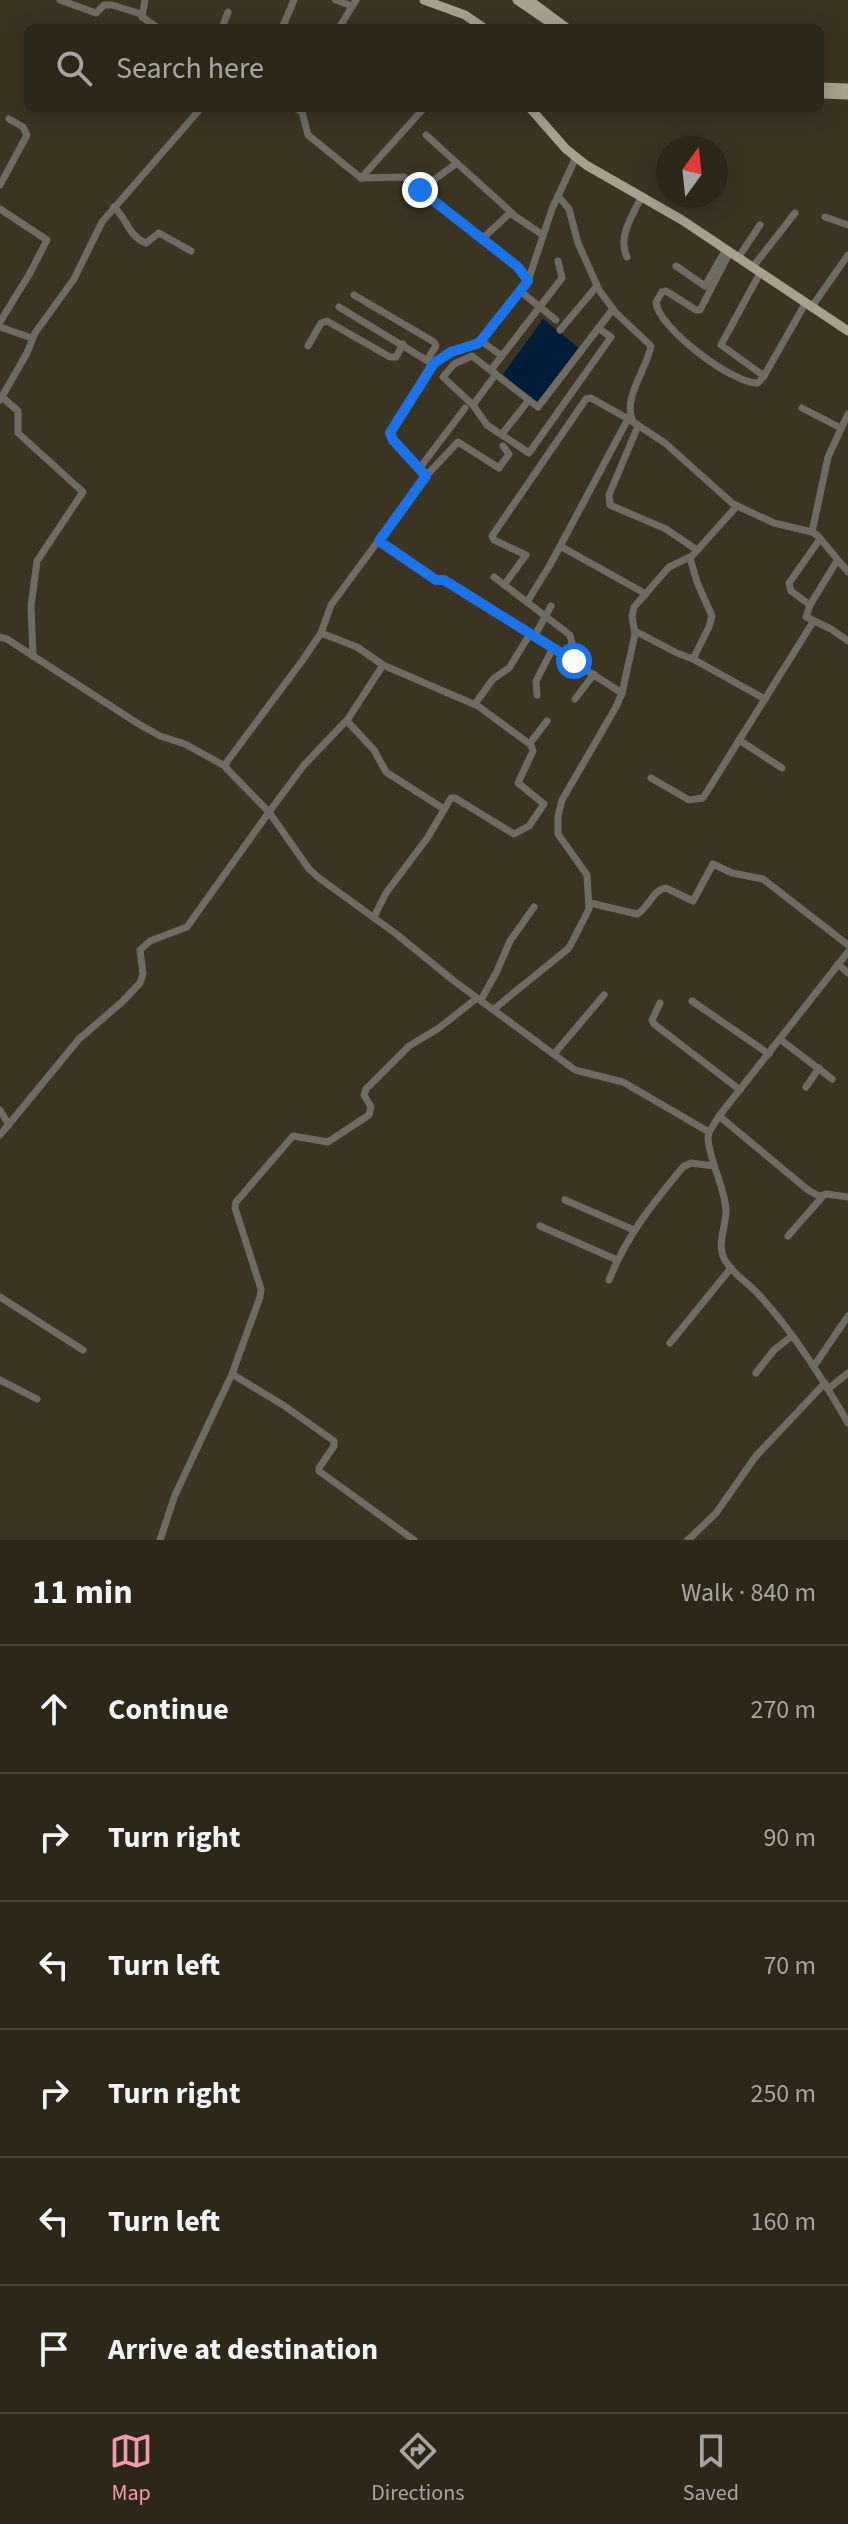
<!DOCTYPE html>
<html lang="en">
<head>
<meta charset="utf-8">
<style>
  :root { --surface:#2d271a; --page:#352f23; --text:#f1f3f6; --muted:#a7a5a2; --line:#484439; --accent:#f29aae }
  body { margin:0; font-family:"Source Sans 3",sans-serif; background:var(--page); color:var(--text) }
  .compass { position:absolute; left:656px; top:136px; width:72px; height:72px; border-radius:50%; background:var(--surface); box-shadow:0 4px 20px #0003; rotate:15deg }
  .stop { position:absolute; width:24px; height:24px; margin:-18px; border:6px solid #1a73e8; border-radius:50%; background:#fff }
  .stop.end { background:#1a73e8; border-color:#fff; box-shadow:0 2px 8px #0008 }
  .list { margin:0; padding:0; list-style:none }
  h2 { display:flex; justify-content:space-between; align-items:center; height:104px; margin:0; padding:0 32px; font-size:34px }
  h2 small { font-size:26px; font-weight:400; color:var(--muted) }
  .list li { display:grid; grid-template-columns:52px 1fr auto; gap:24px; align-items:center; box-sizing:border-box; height:128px; padding:0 32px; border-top:2px solid var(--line) }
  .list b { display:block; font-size:30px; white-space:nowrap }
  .list em { font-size:26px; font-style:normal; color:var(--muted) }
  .icon { flex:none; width:44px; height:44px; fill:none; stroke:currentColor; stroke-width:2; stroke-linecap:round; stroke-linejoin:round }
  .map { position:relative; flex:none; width:848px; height:1540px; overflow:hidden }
  .search { position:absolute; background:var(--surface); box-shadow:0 4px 20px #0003; left:24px; right:24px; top:24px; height:88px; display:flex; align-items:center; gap:20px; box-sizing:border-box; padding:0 28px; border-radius:12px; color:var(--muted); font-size:30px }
  .sheet { height:872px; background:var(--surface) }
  nav { display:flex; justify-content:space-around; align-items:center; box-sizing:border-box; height:112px; border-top:2px solid var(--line); background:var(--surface); font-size:22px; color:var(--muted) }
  nav a { display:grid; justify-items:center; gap:4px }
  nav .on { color:var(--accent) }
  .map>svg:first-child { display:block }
</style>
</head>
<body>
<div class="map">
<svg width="848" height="1540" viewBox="0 0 848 1540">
  <rect width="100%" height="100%" fill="#3c3423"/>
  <polygon fill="#001c39" points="543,319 579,348 538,405 503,374"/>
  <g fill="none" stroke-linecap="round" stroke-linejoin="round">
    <g stroke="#6f6b63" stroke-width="7">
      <polyline points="60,0 96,13 104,5 112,5 141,14"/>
      <polyline points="145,0 142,17 158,28"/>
      <polyline points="336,0 352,6"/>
      <polyline points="222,28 228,12"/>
      <polyline points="282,28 294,0"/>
      <polyline points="339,28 356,0"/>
      <polyline points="295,108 302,112 308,135 361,178 404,177 518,267 528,281"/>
      <polyline points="426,135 512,213"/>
      <polyline points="361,178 424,108"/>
      <polyline points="0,185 27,135 23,127 9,119"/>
      <polyline points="420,190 457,163"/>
      <path d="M558 196 569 209 578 243 599 290 616 313 651 346C647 369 622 398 633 422L665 443 733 504 774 523 812 532 818 536 848 572"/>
      <path d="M114 207C128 220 128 236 146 243L159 233 191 251"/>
      <polyline points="0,209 47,240 30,273 0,322"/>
      <polyline points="825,217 848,225"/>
      <polyline points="482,239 510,213 543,235"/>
      <path d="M730 252 700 310H696L666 291 662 292 656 302C657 327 734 385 758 383L764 376 805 304"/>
      <path d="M627 257C617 238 633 214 642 196"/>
      <polyline points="738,258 760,225"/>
      <polyline points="676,266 705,286 726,249"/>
      <polyline points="752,268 795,213"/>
      <polyline points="760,273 721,345 764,376"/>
      <polyline points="520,291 556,320"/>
      <polyline points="354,295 434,342 436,346 427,360"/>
      <polyline points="339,307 431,363"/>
      <polyline points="811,308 848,255"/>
      <polyline points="0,327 32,338"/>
      <polyline points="560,330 597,286"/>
      <polyline points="481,341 502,356"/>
      <polyline points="308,346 321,323 327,321 390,357 396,357 403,344"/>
      <polyline points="491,370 562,278 558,261"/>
      <polyline points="496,374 473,405 487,425 529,453 611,337 598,328"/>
      <polyline points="2,397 18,411 18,433 83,492 37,561 31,606 33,656"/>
      <polyline points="0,400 27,353 35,333 74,279 102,222 201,108"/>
      <polyline points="473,405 443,377 454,364 472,356 538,407 613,309"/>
      <polyline points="802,408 841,428"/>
      <polyline points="638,426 609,495 610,505 666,529 697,550"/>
      <polyline points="502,434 529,400"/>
      <polyline points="419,469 465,408"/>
      <polyline points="426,476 458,442 499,468 509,454 503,446"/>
      <polyline points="812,532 828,457 848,414"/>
      <polyline points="379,541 436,580 444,580 622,693"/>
      <polyline points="560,546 646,594"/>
      <polyline points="690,558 697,582 712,616 709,627 693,659"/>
      <polyline points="837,561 810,605 806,617 831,629 848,641"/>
      <polyline points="494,577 570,635 572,643 566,656"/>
      <polyline points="504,585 526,555 494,540 492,536 586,399 591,398 632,421"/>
      <polyline points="527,602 550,565 628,419"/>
      <polyline points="810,605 791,591 789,583 820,539"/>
      <polyline points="635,631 677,653 693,659 765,699"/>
      <polyline points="321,633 357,647 383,665 478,706 531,745 533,751 518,783 544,804 529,826 514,834 455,798 451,798 428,837 386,893 374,917"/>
      <polyline points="0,637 7,639 137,723 160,736 185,744 225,766"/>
      <polyline points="534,637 551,606"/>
      <polyline points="383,665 348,719 304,765 269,812 309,869 319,878 395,933 454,981 575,1070 623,1082 709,1132"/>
      <polyline points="537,695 536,681 553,648"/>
      <polyline points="575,699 594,674"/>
      <polyline points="475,704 493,679 509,668 530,634"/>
      <polyline points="347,721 374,750 386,772 444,809"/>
      <polyline points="739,740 782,768"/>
      <polyline points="530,743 547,721"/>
      <polyline points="651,778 689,800 703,798 813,622"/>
      <path d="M590 903 637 914C649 908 652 890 666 888L693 901 713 864 732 873 763 879 848 945"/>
      <path d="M848 952 719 1116 709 1132 708 1139C710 1163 725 1187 726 1211 726 1227 716 1245 725 1260 732 1274 749 1283 759 1295 794 1333 822 1378 848 1423"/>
      <polyline points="838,964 848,973"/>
      <polyline points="481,1000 496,973 510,941 534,907"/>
      <polyline points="692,1001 769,1054"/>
      <polyline points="660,1003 652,1020 654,1024 740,1090"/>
      <polyline points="494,1009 569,948 589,909 587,875 558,834 558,816 562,800 616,707 622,693 635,634 632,616 634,607 669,567 692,556 737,506"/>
      <polyline points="781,1040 832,1079"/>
      <polyline points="554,1054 604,995"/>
      <polyline points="806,1087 819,1068"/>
      <polyline points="0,1110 9,1125"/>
      <polyline points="719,1116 808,1190 819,1196 826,1194 848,1197"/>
      <polyline points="0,1135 79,1039 122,1002 140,983 143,974 140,950 150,941 187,927 269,812 226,768 226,763 302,661 321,633 331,605 426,476 393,440 390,433 434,363 451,352 479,343 528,281 552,209 576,157"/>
      <polyline points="565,1200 634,1230"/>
      <polyline points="540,1226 617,1260"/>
      <polyline points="788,1236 823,1196"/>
      <path d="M609 1280C628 1233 652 1205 683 1167L691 1163 714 1166"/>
      <polyline points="0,1297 83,1350"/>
      <polyline points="670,1343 731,1268"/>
      <polyline points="814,1366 848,1316"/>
      <polyline points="756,1373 774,1350 792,1336"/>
      <polyline points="232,1374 283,1405 334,1441 334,1446 319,1468 319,1471 414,1540"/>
      <polyline points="0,1380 37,1399"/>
      <polyline points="828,1389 848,1373"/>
      <polyline points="160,1540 175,1495 232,1374 260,1297 261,1289 235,1208 236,1202 293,1136 328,1142 369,1115 371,1107 364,1095 366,1089 409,1046 439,1028 477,998"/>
      <polyline points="688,1540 716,1513 756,1456 825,1383"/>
    </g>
    <g stroke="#a7a08f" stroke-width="9">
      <polyline points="424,0 465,15 484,28"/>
      <polyline points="517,0 558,28"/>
      <polyline points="529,0 567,28"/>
      <polyline points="820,87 848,88"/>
      <polyline points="820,94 848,95"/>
      <polyline points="530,108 566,149 586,165 682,220 848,331"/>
    </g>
  </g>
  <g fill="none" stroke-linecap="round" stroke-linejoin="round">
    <polyline stroke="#1a73e8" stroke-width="10" points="420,190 518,267 528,281 479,343 451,352 434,363 390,433 393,440 426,476 379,541 436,580 444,580 574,661"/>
  </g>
</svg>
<svg class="compass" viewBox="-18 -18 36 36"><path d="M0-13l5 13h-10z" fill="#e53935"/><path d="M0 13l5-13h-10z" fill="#a7a5a2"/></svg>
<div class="stop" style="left:574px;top:661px"></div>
<div class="stop end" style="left:420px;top:190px"></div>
<div class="search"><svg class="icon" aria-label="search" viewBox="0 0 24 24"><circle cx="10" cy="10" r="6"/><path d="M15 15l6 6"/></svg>Search here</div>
</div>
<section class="sheet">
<h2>11 min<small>Walk · 840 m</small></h2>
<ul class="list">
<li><svg class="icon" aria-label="ahead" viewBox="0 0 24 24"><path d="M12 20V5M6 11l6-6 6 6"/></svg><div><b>Continue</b></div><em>270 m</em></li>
<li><svg class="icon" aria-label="right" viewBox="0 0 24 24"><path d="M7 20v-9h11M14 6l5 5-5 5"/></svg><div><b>Turn right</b></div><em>90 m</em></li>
<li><svg class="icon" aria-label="left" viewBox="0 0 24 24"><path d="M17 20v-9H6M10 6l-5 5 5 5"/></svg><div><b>Turn left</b></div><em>70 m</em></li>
<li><svg class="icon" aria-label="right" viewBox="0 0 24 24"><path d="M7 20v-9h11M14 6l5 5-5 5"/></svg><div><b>Turn right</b></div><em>250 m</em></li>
<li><svg class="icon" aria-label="left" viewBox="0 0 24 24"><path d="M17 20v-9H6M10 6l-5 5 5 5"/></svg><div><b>Turn left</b></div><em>160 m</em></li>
<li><svg class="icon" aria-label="arrive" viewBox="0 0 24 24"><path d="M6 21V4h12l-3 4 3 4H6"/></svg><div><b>Arrive at destination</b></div></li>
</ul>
</section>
<nav>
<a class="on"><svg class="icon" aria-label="map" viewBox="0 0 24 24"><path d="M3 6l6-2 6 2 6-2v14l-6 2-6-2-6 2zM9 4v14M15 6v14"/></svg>Map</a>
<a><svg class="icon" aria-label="directions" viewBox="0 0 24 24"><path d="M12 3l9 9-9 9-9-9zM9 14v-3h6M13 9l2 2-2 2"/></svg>Directions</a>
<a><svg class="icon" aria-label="saved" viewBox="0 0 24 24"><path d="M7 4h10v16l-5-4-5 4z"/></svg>Saved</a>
</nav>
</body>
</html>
